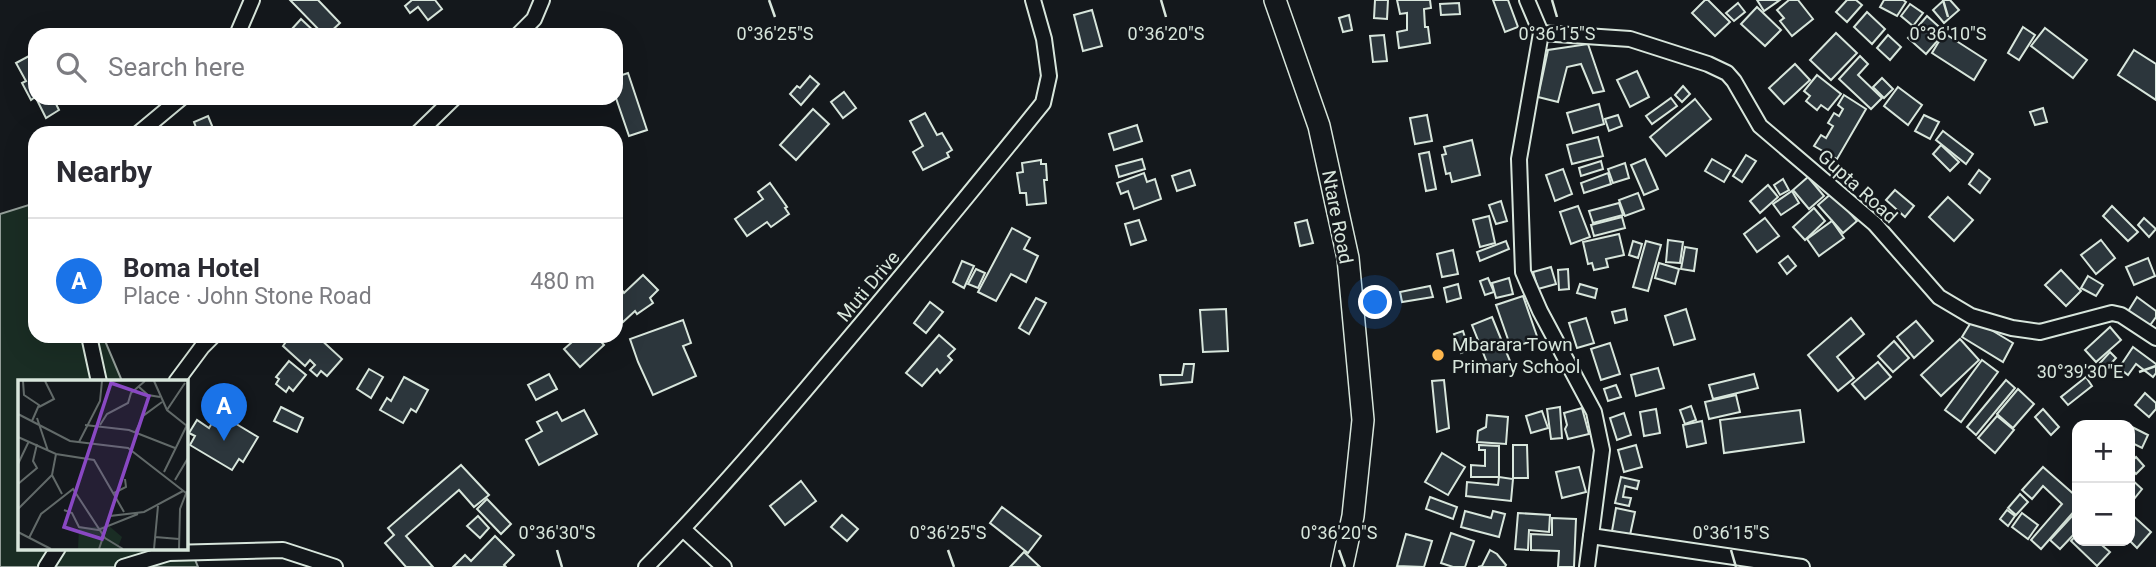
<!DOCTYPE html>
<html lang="en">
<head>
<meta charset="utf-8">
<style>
  :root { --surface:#fff; --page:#f2f2f3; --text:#2b2b33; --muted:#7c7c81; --line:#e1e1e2; --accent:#1a73e8 }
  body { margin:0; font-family:Roboto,sans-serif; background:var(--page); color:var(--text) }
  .controls { position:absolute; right:21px; bottom:21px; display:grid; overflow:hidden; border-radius:14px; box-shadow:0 7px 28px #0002 }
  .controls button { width:63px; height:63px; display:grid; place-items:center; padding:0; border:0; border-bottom:2px solid var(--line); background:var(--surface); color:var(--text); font:35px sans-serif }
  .you { position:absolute; left:1376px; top:303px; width:24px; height:24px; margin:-18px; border:5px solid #fff; border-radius:50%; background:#1a73e8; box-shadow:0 0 0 10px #1a73e833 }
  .badge { display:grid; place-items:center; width:46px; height:46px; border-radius:50%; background:var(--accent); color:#fff; font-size:23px; font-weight:700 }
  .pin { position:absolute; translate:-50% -58px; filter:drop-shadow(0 2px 4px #0008) }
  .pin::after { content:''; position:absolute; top:37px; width:24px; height:21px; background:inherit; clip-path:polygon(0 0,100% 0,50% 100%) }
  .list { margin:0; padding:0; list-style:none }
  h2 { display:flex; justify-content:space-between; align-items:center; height:91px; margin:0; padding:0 28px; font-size:30px }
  h2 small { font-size:23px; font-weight:400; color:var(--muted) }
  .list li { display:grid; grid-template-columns:46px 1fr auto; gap:21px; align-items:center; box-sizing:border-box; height:126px; padding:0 28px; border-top:2px solid var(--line) }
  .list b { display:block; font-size:26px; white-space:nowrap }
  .list p { margin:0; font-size:23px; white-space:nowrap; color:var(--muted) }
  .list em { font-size:23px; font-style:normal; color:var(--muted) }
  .icon { flex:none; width:38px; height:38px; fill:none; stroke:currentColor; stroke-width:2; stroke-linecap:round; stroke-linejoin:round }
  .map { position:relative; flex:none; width:2156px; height:567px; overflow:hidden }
  .search { position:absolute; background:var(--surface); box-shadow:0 7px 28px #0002; left:28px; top:28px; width:595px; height:77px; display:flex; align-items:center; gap:18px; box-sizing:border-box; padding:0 24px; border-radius:21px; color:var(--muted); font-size:26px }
  .panel { position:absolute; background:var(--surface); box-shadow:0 7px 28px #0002; left:28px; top:126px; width:595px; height:217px; border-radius:21px }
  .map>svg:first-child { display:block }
</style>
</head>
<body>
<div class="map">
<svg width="2156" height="567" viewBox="0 0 2156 567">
  <rect width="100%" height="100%" fill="#14181c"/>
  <polygon fill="#1a2d24" stroke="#939e99" stroke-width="2" points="35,203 35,336 103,336 122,381 19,382 19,548 186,548 186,537 198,567 0,567 0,214"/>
  <g fill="#2c363c" stroke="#d8e6dc" stroke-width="2">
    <polygon points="290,0 318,0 340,23 327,35 324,35"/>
    <polygon points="412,0 435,0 442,9 428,20 418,7 410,13 405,6"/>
    <polygon points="1375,0 1388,0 1387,19 1374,18"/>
    <polygon points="1397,0 1430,0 1431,8 1424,9 1425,27 1428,27 1430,43 1399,48 1397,32 1407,30 1407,13 1400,14"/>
    <polygon points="1493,0 1508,0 1518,27 1505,32"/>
    <polygon points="1705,0 1708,0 1730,22 1715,36 1692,13"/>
    <polygon points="1757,0 1780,0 1764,11"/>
    <polygon points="1789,0 1798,0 1813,19 1792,36 1780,21 1784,18 1777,10"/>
    <polygon points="1847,0 1856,0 1862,5 1847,22 1836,12"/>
    <polygon points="1884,0 1903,0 1906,2 1897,16 1880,7"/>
    <polygon points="1944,0 1950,0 1959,10 1944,23 1933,10"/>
    <polygon points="1459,3 1460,14 1441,15 1440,4"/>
    <polygon points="1738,3 1745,12 1734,21 1726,13"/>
    <polygon points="1910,4 1923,13 1913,26 1901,16"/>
    <polygon points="1757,7 1781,30 1765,46 1741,24"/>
    <polygon points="1092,10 1102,46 1083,51 1074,15"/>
    <polygon points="1867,12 1885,29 1872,44 1854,27"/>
    <polygon points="1349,15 1352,30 1343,32 1339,18"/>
    <polygon points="1927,16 1945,32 1926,54 1908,38"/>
    <polygon points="301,19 318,35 296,35 291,30"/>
    <polygon points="2023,27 2035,35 2019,60 2008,53"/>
    <polygon points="2045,28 2087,60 2073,78 2031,46"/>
    <polygon points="1836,33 1857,53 1831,80 1810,60"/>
    <polygon points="1944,33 1986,60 1974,80 1932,53"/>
    <polygon points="1384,35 1387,61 1373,62 1370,36"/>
    <polygon points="1888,35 1901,47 1890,60 1877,48"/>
    <polygon points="1588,44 1604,91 1593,93 1581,64 1567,67 1558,102 1538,97 1548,50"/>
    <polygon points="2134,50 2156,64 2156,100 2118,75"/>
    <polygon points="29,56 31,58 35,56 35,97 31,100 22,83 26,81 16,63"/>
    <polygon points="1860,56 1868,64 1858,75 1882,98 1871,109 1839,79"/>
    <polygon points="1795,64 1810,80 1784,104 1769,88"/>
    <polygon points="1637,71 1649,97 1630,107 1617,80"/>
    <polygon points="628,73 647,130 629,136 616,98 616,77"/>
    <polygon points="1817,75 1841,94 1828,110 1821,105 1817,110 1806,101 1810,96 1804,91"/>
    <polygon points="810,76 819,84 801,105 790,94 797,86 800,88"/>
    <polygon points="1882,78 1893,89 1884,98 1873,87"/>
    <polygon points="1683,86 1690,94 1682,102 1675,95"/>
    <polygon points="1898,87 1922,105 1908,125 1884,106"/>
    <polygon points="844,92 856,108 843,118 831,102"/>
    <polygon points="1844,95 1866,109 1837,159 1814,146 1821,135 1826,138 1833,126 1828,123 1834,113 1839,116 1843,109 1838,105"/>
    <polygon points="36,98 63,98 64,100 56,104 59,110 46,118"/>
    <polygon points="1671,98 1677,106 1652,124 1646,116"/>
    <polygon points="1695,99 1711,119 1666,156 1650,137"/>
    <polygon points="1599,104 1604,124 1573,133 1567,113"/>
    <polygon points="2043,108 2047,122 2035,125 2030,112"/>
    <polygon points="813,109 829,124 796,160 780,145"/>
    <polygon points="925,113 937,135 942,133 952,150 947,153 949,157 923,170 913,152 923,146 910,121"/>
    <polygon points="1427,115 1432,141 1415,144 1410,118"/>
    <polygon points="1618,115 1622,126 1609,131 1605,119"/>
    <polygon points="1924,115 1939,122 1930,139 1915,131"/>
    <polygon points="208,116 215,133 198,133 194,122"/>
    <polygon points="1137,125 1142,141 1114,150 1109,134"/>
    <polygon points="1943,131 1973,154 1966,164 1936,140"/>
    <polygon points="1598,137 1603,156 1572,164 1567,145"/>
    <polygon points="1472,140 1480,175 1452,182 1450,173 1446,174 1442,155 1446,154 1444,147"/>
    <polygon points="1941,145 1959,162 1950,171 1933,154"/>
    <polygon points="1429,152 1436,189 1426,191 1419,154"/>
    <polygon points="1746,155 1756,161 1742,182 1733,176"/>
    <polygon points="1142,159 1145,169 1119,177 1116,166"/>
    <polygon points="1645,159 1658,189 1644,195 1631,165"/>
    <polygon points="1712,159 1731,170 1724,182 1705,171"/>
    <polygon points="1041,160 1041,164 1046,164 1047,180 1044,180 1046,203 1027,205 1026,193 1020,193 1017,173 1023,172 1022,163"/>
    <polygon points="1601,161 1603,169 1581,176 1579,168"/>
    <polygon points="1625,163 1629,178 1613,183 1608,169"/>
    <polygon points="1563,169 1572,194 1555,201 1546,175"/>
    <polygon points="1190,170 1195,185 1177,191 1172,176"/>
    <polygon points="1979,170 1990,179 1980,193 1969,184"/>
    <polygon points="1144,173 1147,182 1155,179 1161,199 1134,209 1128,191 1121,194 1117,183"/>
    <polygon points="1608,173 1611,184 1584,193 1581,183"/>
    <polygon points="1808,177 1824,196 1809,209 1793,190"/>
    <polygon points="1783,179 1789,190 1780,195 1774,185"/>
    <polygon points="770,183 787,207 785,208 789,214 771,227 767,222 747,236 735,219 763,199 758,192"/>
    <polygon points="1768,185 1778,197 1760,213 1750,201"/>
    <polygon points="1895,190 1914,206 1905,217 1886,200"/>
    <polygon points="1792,191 1799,203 1781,215 1773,204"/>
    <polygon points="1638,193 1644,209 1625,216 1619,200"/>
    <polygon points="1832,193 1857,221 1843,233 1818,205"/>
    <polygon points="1948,197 1973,220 1954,241 1929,217"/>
    <polygon points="1501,201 1507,221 1496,224 1489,205"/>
    <polygon points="1619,203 1623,215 1593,223 1589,211"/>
    <polygon points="1578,206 1590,237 1571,244 1560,212"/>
    <polygon points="2112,206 2138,232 2128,241 2103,216"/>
    <polygon points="1814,208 1825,221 1805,240 1793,227"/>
    <polygon points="1489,216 1495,243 1480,247 1473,220"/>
    <polygon points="1622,217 1625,228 1594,236 1591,225"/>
    <polygon points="1765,218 1779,236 1757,252 1744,234"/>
    <polygon points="2144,218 2156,229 2149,237 2138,225"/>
    <polygon points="1139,220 1146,240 1131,245 1125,224"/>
    <polygon points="1307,220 1313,243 1300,246 1295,223"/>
    <polygon points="1832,221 1844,238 1819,256 1807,239"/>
    <polygon points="1012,228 1030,238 1024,249 1038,256 1026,282 1011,274 996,301 978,292"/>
    <polygon points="1619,234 1624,255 1606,259 1608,267 1594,270 1592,263 1588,264 1583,242"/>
    <polygon points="1668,240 1683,242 1680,263 1666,262"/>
    <polygon points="2101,240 2115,258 2096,274 2081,255"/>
    <polygon points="1506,241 1509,249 1480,261 1477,252"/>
    <polygon points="1633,241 1642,244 1638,258 1629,255"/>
    <polygon points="1646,241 1661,245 1648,291 1633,287"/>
    <polygon points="1685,247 1697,249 1694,271 1681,269"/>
    <polygon points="1453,250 1458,274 1442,277 1437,254"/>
    <polygon points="1788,256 1796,266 1787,274 1779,263"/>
    <polygon points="2148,258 2155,276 2134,285 2126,267"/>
    <polygon points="962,261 974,266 964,288 953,282"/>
    <polygon points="1659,263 1679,269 1675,284 1655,278"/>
    <polygon points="1551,267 1556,284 1538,289 1533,272"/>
    <polygon points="976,269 985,273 978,288 968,284"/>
    <polygon points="1568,269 1569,289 1559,290 1558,270"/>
    <polygon points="2061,270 2081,291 2066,306 2045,285"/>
    <polygon points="643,275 658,290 650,298 653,303 637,314 635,311 623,322 616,314 616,295 622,290 624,293"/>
    <polygon points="2088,276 2103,285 2096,296 2081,288"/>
    <polygon points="1488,278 1494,292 1485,295 1480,281"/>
    <polygon points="1509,278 1513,294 1496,298 1492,283"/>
    <polygon points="1458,284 1461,298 1447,302 1444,288"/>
    <polygon points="1580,284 1597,289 1595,298 1577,293"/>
    <polygon points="1430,286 1433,297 1402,302 1400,292"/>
    <polygon points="1523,296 1538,339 1511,348 1496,305"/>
    <polygon points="2137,297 2156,311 2156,317 2148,328 2127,313"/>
    <polygon points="1036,298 1046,303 1029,334 1019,328"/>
    <polygon points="930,302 943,312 926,333 914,323"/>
    <polygon points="1226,309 1228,351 1203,352 1200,310"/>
    <polygon points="1625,309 1627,320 1615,323 1612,312"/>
    <polygon points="1686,309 1695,339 1674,345 1665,316"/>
    <polygon points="1492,317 1510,361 1490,370 1472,325"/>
    <polygon points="1586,318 1594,343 1577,348 1569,323"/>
    <polygon points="1851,318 1864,334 1837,357 1854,378 1838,391 1808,355"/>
    <polygon points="1973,319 2013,343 2003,362 1962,337"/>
    <polygon points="683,320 691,343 683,346 696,376 653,395 638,362 630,339"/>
    <polygon points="1916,321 1933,341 1914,358 1897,337"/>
    <polygon points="2110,327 2121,340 2096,362 2085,350"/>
    <polygon points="1463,331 1469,350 1461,353 1454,334"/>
    <polygon points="939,335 955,349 948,356 952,360 940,373 937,369 922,386 906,373"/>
    <polygon points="290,336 317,336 342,359 327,376 321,371 317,376 310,370 315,365 310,360 305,366 283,346"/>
    <polygon points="579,336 596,336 604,345 580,367 564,349"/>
    <polygon points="1960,339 1979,360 1941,396 1921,375"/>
    <polygon points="1894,341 1909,358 1893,372 1878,356"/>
    <polygon points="1610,343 1620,374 1601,380 1591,349"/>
    <polygon points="2133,347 2156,364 2156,373 2153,377 2136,364 2128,375 2119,368"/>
    <polygon points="2110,352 2116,358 2106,369 2100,363"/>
    <polygon points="1982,360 1998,372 1961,422 1945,410"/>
    <polygon points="289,361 306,375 293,391 289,387 286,392 276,384 279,379 276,377"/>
    <polygon points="1878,362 1891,377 1865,399 1852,384"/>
    <polygon points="1184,364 1194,364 1192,382 1161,385 1160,375 1182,375"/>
    <polygon points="1658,368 1664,388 1636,396 1631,375"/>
    <polygon points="369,369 383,377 371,398 357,389"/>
    <polygon points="549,374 557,389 536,400 528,385"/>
    <polygon points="1754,374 1758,388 1713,399 1709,385"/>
    <polygon points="404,377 428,390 416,412 411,409 403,423 380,410 387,398 391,401"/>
    <polygon points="2086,377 2092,386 2068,405 2061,397"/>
    <polygon points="1444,380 1449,428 1437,432 1432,381"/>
    <polygon points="2006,380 2015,388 1976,435 1967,427"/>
    <polygon points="1616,385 1621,397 1608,401 1604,389"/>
    <polygon points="2018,389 2034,404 2013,428 1997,414"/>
    <polygon points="2145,393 2156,403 2156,409 2149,417 2135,405"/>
    <polygon points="1736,395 1740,412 1709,419 1705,402"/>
    <polygon points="1691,406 1696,420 1685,424 1680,410"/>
    <polygon points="281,407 303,418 297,432 274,421"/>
    <polygon points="1560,407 1562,438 1551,439 1547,409"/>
    <polygon points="1582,408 1589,434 1568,439 1565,429 1567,425 1564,413"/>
    <polygon points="1656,409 1660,433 1644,436 1640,412"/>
    <polygon points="2043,409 2059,427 2051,435 2035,417"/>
    <polygon points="584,410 597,434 539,465 526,440 542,431 537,422 557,412 562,421"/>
    <polygon points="1800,410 1804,442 1724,453 1720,420"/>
    <polygon points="1542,411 1548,428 1531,433 1526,416"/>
    <polygon points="218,413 258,437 243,462 239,459 232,470 190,445 195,436 189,433 197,420 209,428"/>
    <polygon points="1624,413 1631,435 1617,440 1610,418"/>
    <polygon points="1487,415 1508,417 1506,444 1477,442 1478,431 1486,427"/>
    <polygon points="1997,416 2014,430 1995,453 1978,438"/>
    <polygon points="1702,421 1706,443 1687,447 1683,425"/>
    <polygon points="2132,427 2148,435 2142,448 2130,442 2130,433"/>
    <polygon points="1479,445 1499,446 1499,477 1471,477 1471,465 1485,466 1485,450 1479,450"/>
    <polygon points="1513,445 1527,445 1528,478 1513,478"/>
    <polygon points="1636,445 1642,467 1624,472 1618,450"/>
    <polygon points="1442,453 1465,467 1448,495 1425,482"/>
    <polygon points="2136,457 2144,466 2136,474 2130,467 2130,463"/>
    <polygon points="461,465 489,495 474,507 459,490 406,536 433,567 406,567 385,543 394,535 388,528"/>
    <polygon points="1579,467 1586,492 1562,498 1556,472"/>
    <polygon points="2043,467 2077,497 2077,508 2041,549 2031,540 2062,504 2043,486 2032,499 2022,490"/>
    <polygon points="1499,477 1513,479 1511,501 1466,496 1467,482 1498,485"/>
    <polygon points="1621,477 1639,481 1637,489 1625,486 1623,497 1631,498 1629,506 1615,503"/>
    <polygon points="2130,478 2142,489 2130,504"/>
    <polygon points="801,481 816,501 785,525 770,506"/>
    <polygon points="2020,494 2028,502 2016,515 2008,508"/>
    <polygon points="1430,497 1457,507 1453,519 1426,509"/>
    <polygon points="487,499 511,524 501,534 477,509"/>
    <polygon points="1002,507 1041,536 1028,553 990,523"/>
    <polygon points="1616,508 1635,512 1630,535 1612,531"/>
    <polygon points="2007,510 2015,516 2008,526 2000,519"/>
    <polygon points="1465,511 1491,518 1493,511 1505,514 1499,537 1461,527"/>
    <polygon points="1518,513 1550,515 1549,532 1529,530 1528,550 1515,549"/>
    <polygon points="2022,513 2038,525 2028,539 2012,527"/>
    <polygon points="2130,513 2151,532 2137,548 2130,541"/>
    <polygon points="2074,514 2077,517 2077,531 2060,549 2050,540"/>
    <polygon points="842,515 858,529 847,541 831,527"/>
    <polygon points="478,516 489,528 480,538 467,526"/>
    <polygon points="1552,518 1576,519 1574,567 1558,567 1559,551 1531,550 1531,534 1552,535"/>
    <polygon points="1451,533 1474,541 1465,567 1453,567 1441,563"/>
    <polygon points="1406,534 1432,541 1424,567 1397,566"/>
    <polygon points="2077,534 2077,541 2097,541 2110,552 2097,566 2071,541"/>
    <polygon points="495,536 514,555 504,565 506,567 453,567 465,555 471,561"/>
    <polygon points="1490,550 1497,554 1506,565 1505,567 1478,567 1482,566"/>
    <polygon points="1024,552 1040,567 1010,567"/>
  </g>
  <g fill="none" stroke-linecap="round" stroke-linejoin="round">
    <defs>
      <g id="street">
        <polyline points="1527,0 1541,33 1519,159 1523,272 1540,311 1594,412 1602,450 1587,567"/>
        <polyline points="1541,33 1630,39 1708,64 1727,73 1734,81 1760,126 1875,224 1939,297 1971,316 2012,328 2040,332 2112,313 2121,315 2156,338"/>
        <polyline points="237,35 252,0"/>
        <polyline points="518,35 534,19 542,0"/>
        <polyline points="139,133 181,98"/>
        <polyline points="418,133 454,98"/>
        <polyline points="89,336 99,382"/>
        <polyline points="176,382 202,347 213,336"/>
        <polyline points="683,529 724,567"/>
        <polyline points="1591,536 1802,567"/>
        <polyline points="46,567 58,548"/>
        <polyline points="123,567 169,553 283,550 335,567"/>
        <path d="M646 567C708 504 766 437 823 369 898 281 971 192 1043 103L1049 76 1044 39 1033 0"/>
      </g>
      <polyline id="secondary" points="1275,0 1319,126 1348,258 1363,420 1353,516 1342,567"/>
    </defs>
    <use href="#street" stroke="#d8e6dc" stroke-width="18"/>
    <use href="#secondary" stroke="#d8e6dc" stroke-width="24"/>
    <use href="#street" stroke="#14181c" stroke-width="14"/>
    <use href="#secondary" stroke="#14181c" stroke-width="21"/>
  </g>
  <path fill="none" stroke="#d8e6dc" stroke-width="2.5" d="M769 0 775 17M1161 0 1166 17M1552 0 1557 17M1943 0 1948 17M2139 372 2156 366M557 550 562 567M948 550 954 567M1339 550 1345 567M1731 550 1736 567"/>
  <circle fill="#ffb74d" stroke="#14181c" stroke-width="2.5" cx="1438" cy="355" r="7"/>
  <g text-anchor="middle" stroke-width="5" stroke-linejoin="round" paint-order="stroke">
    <g font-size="19" fill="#d8e6dc" stroke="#14181c">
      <text transform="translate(1858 186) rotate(42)" y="7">Gupta Road</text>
      <text transform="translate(1338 217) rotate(79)" y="7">Ntare Road</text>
      <text transform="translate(868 286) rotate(-50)" y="7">Muti Drive</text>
    </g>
    <g font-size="19" fill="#d8e6dc" stroke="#14181c" text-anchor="start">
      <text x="1452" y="351">Mbarara Town<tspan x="1452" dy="22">Primary School</tspan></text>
    </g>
  </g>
  <g transform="translate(18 380)">
    <rect width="170" height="170" fill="#14181c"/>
    <path d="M91 146 104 157 100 167 104 169H60L61 148Z" fill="#1a2d24"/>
    <path fill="none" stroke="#626a69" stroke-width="2" d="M5 1 6 15 21 25 14 41M136 1 149 30 169 46M121 7 130 15 142 17M21 27 36 19 27 1M149 30 167 3M0 34 52 61 110 68 168 113M19 38 30 71M67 45 111 50 157 68M82 45 89 34 110 23 113 13 127 1M117 53 125 36 144 22M0 57 38 74 76 80 106 132M61 62 82 21 84 1M38 74 34 95 44 114M0 84 11 61M146 92 170 43M157 100 170 78M0 104 19 88 15 81 19 64M96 113 108 107 107 99M0 129 34 95M46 130 54 133 61 147 80 150 120 134M0 152 33 169M137 157 161 159M11 158 23 134 55 109 87 158 105 169M81 169 92 136 126 132 165 111M136 169 140 126M161 169 162 129 169 111"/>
    <path fill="#8948c3" fill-opacity="0.15" stroke="#8948c3" stroke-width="3.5" d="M93 3 131 16 84 159 46 147Z"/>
    <rect width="170" height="170" fill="none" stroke="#d8e6dc" stroke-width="3.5"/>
  </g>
  <g font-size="18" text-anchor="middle" fill="#d8e6dc" stroke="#14181c" stroke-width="5" stroke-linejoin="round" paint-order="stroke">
    <text x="775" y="40">0°36'25"S</text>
    <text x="1166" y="40">0°36'20"S</text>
    <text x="1557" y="40">0°36'15"S</text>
    <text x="1948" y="40">0°36'10"S</text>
    <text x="2080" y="378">30°39'30"E</text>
    <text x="557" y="539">0°36'30"S</text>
    <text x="948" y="539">0°36'25"S</text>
    <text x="1339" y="539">0°36'20"S</text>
    <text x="1731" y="539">0°36'15"S</text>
  </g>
</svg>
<div class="controls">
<button>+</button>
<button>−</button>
</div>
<div class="you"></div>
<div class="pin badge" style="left:224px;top:441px">A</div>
<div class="search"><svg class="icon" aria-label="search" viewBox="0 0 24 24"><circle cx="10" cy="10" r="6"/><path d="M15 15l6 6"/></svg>Search here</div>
<section class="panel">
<h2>Nearby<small></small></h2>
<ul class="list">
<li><span class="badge">A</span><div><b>Boma Hotel</b><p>Place · John Stone Road</p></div><em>480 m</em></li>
</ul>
</section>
</div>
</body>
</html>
